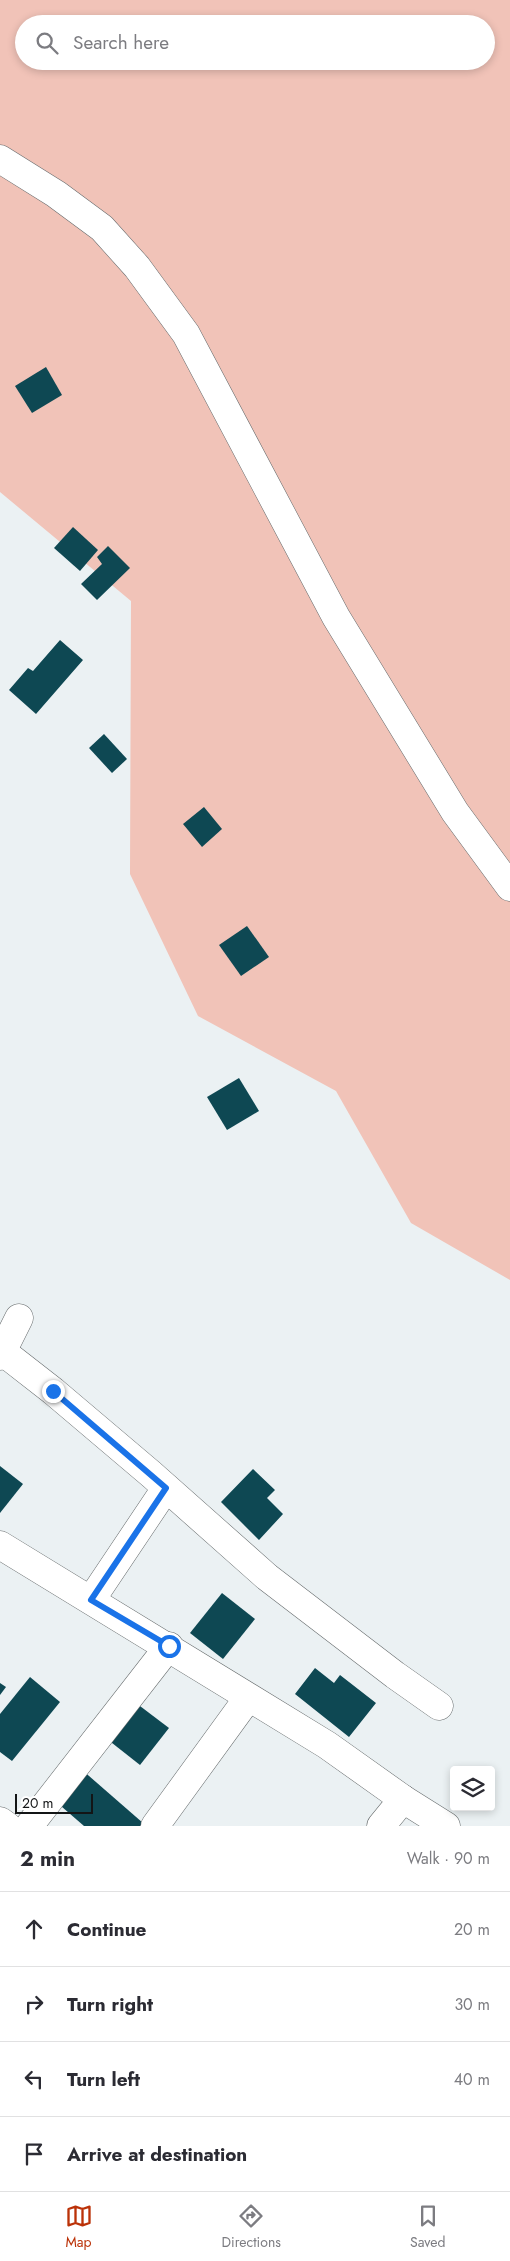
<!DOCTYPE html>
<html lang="en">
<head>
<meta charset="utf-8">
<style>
  :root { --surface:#fff; --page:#f7f7f7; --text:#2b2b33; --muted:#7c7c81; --line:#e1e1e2; --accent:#bb3208 }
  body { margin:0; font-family:Jost,sans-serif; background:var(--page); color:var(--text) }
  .controls { position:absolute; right:15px; bottom:15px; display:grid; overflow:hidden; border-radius:5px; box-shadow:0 2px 8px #0003 }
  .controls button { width:45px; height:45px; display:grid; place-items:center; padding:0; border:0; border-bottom:1px solid var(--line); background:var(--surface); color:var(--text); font:25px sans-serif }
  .scale { position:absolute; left:15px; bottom:12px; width:78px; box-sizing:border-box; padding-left:5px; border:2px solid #131516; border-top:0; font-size:14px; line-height:18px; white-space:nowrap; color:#131516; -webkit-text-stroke:4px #fff; paint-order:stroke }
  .stop { position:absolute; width:15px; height:15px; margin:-11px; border:4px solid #1a73e8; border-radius:50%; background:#fff }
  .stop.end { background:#1a73e8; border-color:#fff; box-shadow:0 1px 5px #0008 }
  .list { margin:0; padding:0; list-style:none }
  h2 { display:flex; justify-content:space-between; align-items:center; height:65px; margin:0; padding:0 20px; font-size:21px }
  h2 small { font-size:16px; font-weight:400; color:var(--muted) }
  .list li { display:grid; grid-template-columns:32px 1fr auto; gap:15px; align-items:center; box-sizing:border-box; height:75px; padding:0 20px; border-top:1px solid var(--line) }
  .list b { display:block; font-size:19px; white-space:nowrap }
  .list em { font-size:16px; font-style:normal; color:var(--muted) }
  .icon { flex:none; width:28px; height:28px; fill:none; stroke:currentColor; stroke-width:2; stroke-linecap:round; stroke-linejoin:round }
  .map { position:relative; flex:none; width:510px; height:1826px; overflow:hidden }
  .search { position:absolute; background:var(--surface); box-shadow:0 2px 8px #0003; left:15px; right:15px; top:15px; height:55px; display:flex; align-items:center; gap:12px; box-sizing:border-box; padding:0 18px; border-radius:28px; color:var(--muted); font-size:19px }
  .sheet { height:365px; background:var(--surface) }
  nav { display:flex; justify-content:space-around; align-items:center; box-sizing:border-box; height:70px; border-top:1px solid var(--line); background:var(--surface); font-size:14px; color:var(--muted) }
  nav a { display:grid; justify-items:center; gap:2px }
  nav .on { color:var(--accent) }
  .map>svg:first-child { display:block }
</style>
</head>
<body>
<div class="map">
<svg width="510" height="1826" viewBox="0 0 510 1826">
  <rect width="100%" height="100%" fill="#ebf1f3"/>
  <path fill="#f1c3b8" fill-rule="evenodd" d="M0 0H510V1280L411 1223 336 1091 198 1016 130 874 131 601 0 492ZM24 24H486V61H24Z"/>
  <g fill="#0e4853">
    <polygon points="46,367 62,395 32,413 15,386"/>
    <polygon points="73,527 98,550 80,571 54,548"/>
    <polygon points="108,546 130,568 97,600 81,584 102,564 97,557"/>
    <polygon points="60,640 83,660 36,714 9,690 28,668 33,671"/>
    <polygon points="104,734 127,759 112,773 89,748"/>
    <polygon points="204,807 222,829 202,847 183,824"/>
    <polygon points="247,926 269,957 241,976 219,945"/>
    <polygon points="239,1078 259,1111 227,1130 207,1097"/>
    <polygon points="0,1466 23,1484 0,1513"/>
    <polygon points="253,1469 275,1490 267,1498 283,1514 259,1540 221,1502"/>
    <polygon points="222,1593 255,1619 223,1659 190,1633"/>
    <polygon points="315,1668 334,1683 340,1675 376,1703 349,1737 295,1694"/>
    <polygon points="30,1677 60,1702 12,1761 0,1752 0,1714"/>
    <polygon points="0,1683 6,1687 0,1695"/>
    <polygon points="136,1703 169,1728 140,1765 107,1739"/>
    <polygon points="81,1769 143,1823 140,1826 84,1826 54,1800"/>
  </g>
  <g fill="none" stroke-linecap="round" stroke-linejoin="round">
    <defs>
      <g id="street">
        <polyline points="3,1352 53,1391 151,1474 267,1577 395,1675 439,1706"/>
        <polyline points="0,1356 19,1318"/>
        <polyline points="0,1545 327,1745 403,1799 446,1826"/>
        <polyline points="91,1600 166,1488"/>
        <polyline points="0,1821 7,1826"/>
        <polyline points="29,1826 169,1646"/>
        <polyline points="155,1826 248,1698"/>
        <polyline points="381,1826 403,1799"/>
      </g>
      <polyline id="secondary" points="0,159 56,194 102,228 137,267 186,334 336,617 455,812 510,887"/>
    </defs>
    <use href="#street" stroke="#666b6c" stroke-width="29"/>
    <use href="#secondary" stroke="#666b6c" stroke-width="29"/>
    <use href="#street" stroke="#fff" stroke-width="28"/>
    <use href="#secondary" stroke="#fff" stroke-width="28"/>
  </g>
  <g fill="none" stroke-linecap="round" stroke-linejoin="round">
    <polyline stroke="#1a73e8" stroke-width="6" points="53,1391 166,1488 91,1600 169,1646"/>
  </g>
</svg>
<div class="controls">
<button><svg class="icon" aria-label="layers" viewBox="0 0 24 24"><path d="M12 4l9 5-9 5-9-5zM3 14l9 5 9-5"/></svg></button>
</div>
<div class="scale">20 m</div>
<div class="stop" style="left:169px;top:1646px"></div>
<div class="stop end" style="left:53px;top:1391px"></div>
<div class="search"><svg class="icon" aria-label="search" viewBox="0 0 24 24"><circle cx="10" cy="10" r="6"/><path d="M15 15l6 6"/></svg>Search here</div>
</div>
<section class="sheet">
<h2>2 min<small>Walk · 90 m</small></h2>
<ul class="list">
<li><svg class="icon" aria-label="ahead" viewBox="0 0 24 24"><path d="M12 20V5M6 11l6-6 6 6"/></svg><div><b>Continue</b></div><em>20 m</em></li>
<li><svg class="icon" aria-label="right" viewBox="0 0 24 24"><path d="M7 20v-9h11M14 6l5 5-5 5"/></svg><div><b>Turn right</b></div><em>30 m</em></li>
<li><svg class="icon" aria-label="left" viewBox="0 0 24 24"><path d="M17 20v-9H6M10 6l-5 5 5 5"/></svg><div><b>Turn left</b></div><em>40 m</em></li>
<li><svg class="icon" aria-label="arrive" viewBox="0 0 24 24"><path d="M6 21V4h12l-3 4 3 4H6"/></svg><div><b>Arrive at destination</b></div></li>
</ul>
</section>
<nav>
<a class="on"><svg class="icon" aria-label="map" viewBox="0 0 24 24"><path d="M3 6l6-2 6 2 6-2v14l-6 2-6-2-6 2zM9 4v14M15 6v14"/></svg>Map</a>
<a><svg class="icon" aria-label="directions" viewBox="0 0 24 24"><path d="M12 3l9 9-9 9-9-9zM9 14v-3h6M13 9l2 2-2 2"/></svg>Directions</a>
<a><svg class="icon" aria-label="saved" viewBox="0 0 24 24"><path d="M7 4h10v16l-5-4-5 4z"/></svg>Saved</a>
</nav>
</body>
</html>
